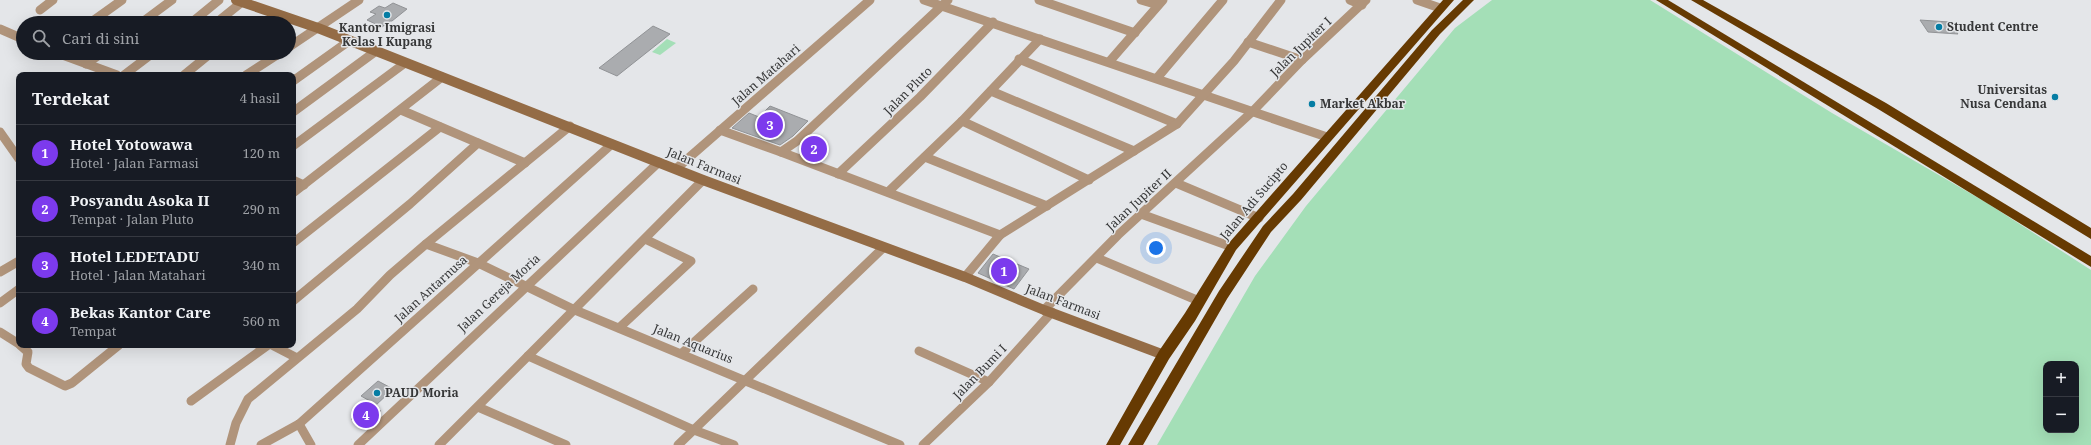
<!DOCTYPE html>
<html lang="id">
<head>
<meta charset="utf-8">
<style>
  :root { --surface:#171b24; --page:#20242c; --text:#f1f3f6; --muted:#9ea1a6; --line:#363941; --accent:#7c3aed }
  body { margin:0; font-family:"Noto Serif",serif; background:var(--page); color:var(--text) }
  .controls { position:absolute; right:12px; bottom:12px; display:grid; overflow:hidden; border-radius:8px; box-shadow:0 4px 16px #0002 }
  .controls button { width:36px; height:36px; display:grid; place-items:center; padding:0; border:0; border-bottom:1px solid var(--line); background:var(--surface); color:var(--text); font:20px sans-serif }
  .you { position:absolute; left:1156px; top:248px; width:14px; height:14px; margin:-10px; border:3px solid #fff; border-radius:50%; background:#1a73e8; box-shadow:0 0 0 6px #1a73e833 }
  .badge { display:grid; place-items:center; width:26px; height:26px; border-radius:50%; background:var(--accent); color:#fff; font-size:13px; font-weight:700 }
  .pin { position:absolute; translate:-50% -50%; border:2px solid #fff; box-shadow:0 1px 4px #0006 }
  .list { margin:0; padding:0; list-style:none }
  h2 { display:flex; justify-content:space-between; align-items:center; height:52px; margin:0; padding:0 16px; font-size:17px }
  h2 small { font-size:13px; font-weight:400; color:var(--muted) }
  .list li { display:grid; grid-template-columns:26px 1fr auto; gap:12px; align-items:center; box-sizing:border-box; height:56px; padding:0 16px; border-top:1px solid var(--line) }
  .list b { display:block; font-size:15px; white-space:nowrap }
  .list p { margin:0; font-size:13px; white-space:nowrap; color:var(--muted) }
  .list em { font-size:13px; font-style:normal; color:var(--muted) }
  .icon { flex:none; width:22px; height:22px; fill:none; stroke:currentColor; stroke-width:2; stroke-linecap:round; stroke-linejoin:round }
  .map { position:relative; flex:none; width:2091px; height:445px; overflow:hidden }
  .search { position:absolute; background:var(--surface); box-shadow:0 4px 16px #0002; left:16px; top:16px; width:280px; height:44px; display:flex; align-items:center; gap:10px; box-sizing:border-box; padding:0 14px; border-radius:22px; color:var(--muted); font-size:15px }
  .panel { position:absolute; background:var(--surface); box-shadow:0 4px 16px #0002; left:16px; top:72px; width:280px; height:276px; border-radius:8px }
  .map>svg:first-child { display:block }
</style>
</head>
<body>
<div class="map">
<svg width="2091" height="445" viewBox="0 0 2091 445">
  <rect width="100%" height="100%" fill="#e4e6e9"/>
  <g fill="#a4dfb7" fill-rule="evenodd">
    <path d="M1492 0H1650L1832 113 1987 203 2091 270V445H1157L1255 276 1306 206 1455 28ZM2046 364H2076V430H2046Z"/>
    <polygon points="667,39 676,43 660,55 652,52"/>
  </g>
  <g fill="#aaacaf" stroke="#919396">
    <polygon points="393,3 407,9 392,21 390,21 382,27 367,20 376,14 370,12 379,6 385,8"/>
    <polygon points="1920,20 1949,22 1958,34 1928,32"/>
    <polygon points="653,26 670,34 617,76 599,68"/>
    <polygon points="770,106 808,121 793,136 780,145 732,128 749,113 759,117"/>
    <polygon points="814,141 825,147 814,157 802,152"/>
    <polygon points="993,254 1029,269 1014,289 978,273"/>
    <polygon points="378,381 393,389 374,407 381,411 364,427 351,419 370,401 361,396"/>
  </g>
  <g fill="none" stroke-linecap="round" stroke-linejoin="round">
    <g stroke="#b0947b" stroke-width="9">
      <polyline points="924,0 1327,137"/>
      <polyline points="1039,0 1135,33"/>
      <polyline points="1141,0 1158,5"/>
      <polyline points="1350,0 1362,5"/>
      <polyline points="1417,0 1440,8"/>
      <polyline points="40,10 53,0"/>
      <polyline points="90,23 122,0"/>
      <polyline points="141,23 172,0"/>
      <polyline points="191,23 219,0"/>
      <polyline points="216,23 242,2"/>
      <polyline points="0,29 23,39"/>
      <polyline points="1248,42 1302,60"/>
      <polyline points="289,47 359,0"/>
      <polyline points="57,53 117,75"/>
      <polyline points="1019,59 1177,124"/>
      <polyline points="1109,62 1163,0"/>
      <polyline points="86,64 102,53"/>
      <polyline points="124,75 153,53"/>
      <polyline points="184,75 211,53"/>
      <polyline points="246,75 280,53"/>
      <polyline points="1157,78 1223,0"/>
      <polyline points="293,81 349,41"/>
      <polyline points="991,91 1134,151"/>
      <polyline points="401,110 525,163"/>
      <polyline points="293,112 376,51"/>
      <polyline points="962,121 1089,180"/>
      <polyline points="720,130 781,152 797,141 948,0"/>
      <polyline points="0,132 19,159"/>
      <polyline points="293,146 405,63"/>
      <polyline points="781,152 1000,235 1177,124 1234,61 1281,0"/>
      <polyline points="925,157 1047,206"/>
      <polyline points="677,168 870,0"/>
      <polyline points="838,174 920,97 993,22"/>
      <polyline points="293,180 304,185"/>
      <polyline points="1176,183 1259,218"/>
      <polyline points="888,192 962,121 1040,39"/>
      <polyline points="293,193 442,77"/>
      <polyline points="1141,214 1232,247"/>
      <polyline points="293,243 440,127"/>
      <polyline points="426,244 478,263 575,310 900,445"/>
      <polyline points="1097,258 1199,301"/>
      <polyline points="0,272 19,261"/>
      <polyline points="965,277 1000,235"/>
      <polyline points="293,301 410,204 478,143"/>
      <polyline points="0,303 19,289"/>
      <polyline points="1044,310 1118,235 1253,111 1302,60 1366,0"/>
      <polyline points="619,328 691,261 645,239"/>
      <polyline points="0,332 19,344"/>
      <polyline points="20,345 28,352 26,364 29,368 65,386 72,383 119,345"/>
      <polyline points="272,345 297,358"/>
      <polyline points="919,351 989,382"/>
      <polyline points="682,353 753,289"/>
      <polyline points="528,356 703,180"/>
      <polyline points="191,401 268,345"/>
      <polyline points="478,407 566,445"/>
      <polyline points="299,424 311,445"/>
      <polyline points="230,445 236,423 248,399 357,309 390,275 426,244 570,126"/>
      <polyline points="261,445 299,424 612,144"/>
      <polyline points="358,445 659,162"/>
      <polyline points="439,445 528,356 694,430 734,445"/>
      <polyline points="678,445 883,248"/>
      <polyline points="923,445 989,382 1052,312"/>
    </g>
    <polyline stroke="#946c46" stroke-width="10" points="236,0 318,28 703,180 965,277 1044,310 1164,355"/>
    <g fill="#663a02" fill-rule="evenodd">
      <polygon points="1443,0 1454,0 1236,250 1195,321 1169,359 1120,445 1106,445 1159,351 1185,313 1228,244"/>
      <polygon points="1463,0 1474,0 1440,34 1301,200 1271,232 1227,299 1143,445 1128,445 1219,291 1263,226 1293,194 1432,30"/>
      <polygon points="1656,0 1668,0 2091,256 2091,267"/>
      <polygon points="1691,0 1703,0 1886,103 2091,228 2091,239 1878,109"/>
    </g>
  </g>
  <g fill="#057da4" stroke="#e4e6e9" stroke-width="1.5">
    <circle cx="387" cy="15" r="4"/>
    <circle cx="1939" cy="27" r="4"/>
    <circle cx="2055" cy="97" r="4"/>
    <circle cx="1312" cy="104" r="4"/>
    <circle cx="377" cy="393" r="4"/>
  </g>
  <g text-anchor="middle" stroke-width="3" stroke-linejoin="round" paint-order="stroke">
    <g font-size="12" font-weight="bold" fill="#363738" stroke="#e4e6e9" text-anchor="start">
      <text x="1947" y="31">Student Centre</text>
      <text x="387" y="32" text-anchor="middle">Kantor Imigrasi<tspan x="387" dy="14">Kelas I Kupang</tspan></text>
      <text x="2047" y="94" text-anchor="end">Universitas<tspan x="2047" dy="14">Nusa Cendana</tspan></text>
      <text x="1320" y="108">Market Akbar</text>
      <text x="385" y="397">PAUD Moria</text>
    </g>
    <g font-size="12" fill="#363738" stroke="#e4e6e9">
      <text transform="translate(1301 47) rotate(-44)" y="4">Jalan Jupiter I</text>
      <text transform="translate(766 75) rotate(-41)" y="4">Jalan Matahari</text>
      <text transform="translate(908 91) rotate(-45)" y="4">Jalan Pluto</text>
      <text transform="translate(704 166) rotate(22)" y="4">Jalan Farmasi</text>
      <text transform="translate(1139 200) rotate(-43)" y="4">Jalan Jupiter II</text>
      <text transform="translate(1254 201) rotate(-50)" y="4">Jalan Adi Sucipto</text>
      <text transform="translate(431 289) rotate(-42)" y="4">Jalan Antarnusa</text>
      <text transform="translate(499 293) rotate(-43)" y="4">Jalan Gereja Moria</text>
      <text transform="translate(1063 302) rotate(21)" y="4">Jalan Farmasi</text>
      <text transform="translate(693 344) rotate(22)" y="4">Jalan Aquarius</text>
      <text transform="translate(980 372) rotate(-46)" y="4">Jalan Bumi I</text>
    </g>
  </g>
</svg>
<div class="controls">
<button>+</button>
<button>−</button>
</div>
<div class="you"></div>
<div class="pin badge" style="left:1004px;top:271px">1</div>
<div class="pin badge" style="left:814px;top:149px">2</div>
<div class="pin badge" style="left:770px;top:125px">3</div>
<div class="pin badge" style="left:366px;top:415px">4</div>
<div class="search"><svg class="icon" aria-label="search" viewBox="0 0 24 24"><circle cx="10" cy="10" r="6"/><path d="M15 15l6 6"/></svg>Cari di sini</div>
<section class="panel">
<h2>Terdekat<small>4 hasil</small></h2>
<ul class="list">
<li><span class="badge">1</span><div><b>Hotel Yotowawa</b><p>Hotel · Jalan Farmasi</p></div><em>120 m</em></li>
<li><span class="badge">2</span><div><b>Posyandu Asoka II</b><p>Tempat · Jalan Pluto</p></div><em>290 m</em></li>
<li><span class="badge">3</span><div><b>Hotel LEDETADU</b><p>Hotel · Jalan Matahari</p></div><em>340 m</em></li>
<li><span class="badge">4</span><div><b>Bekas Kantor Care</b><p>Tempat</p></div><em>560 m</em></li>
</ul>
</section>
</div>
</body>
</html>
